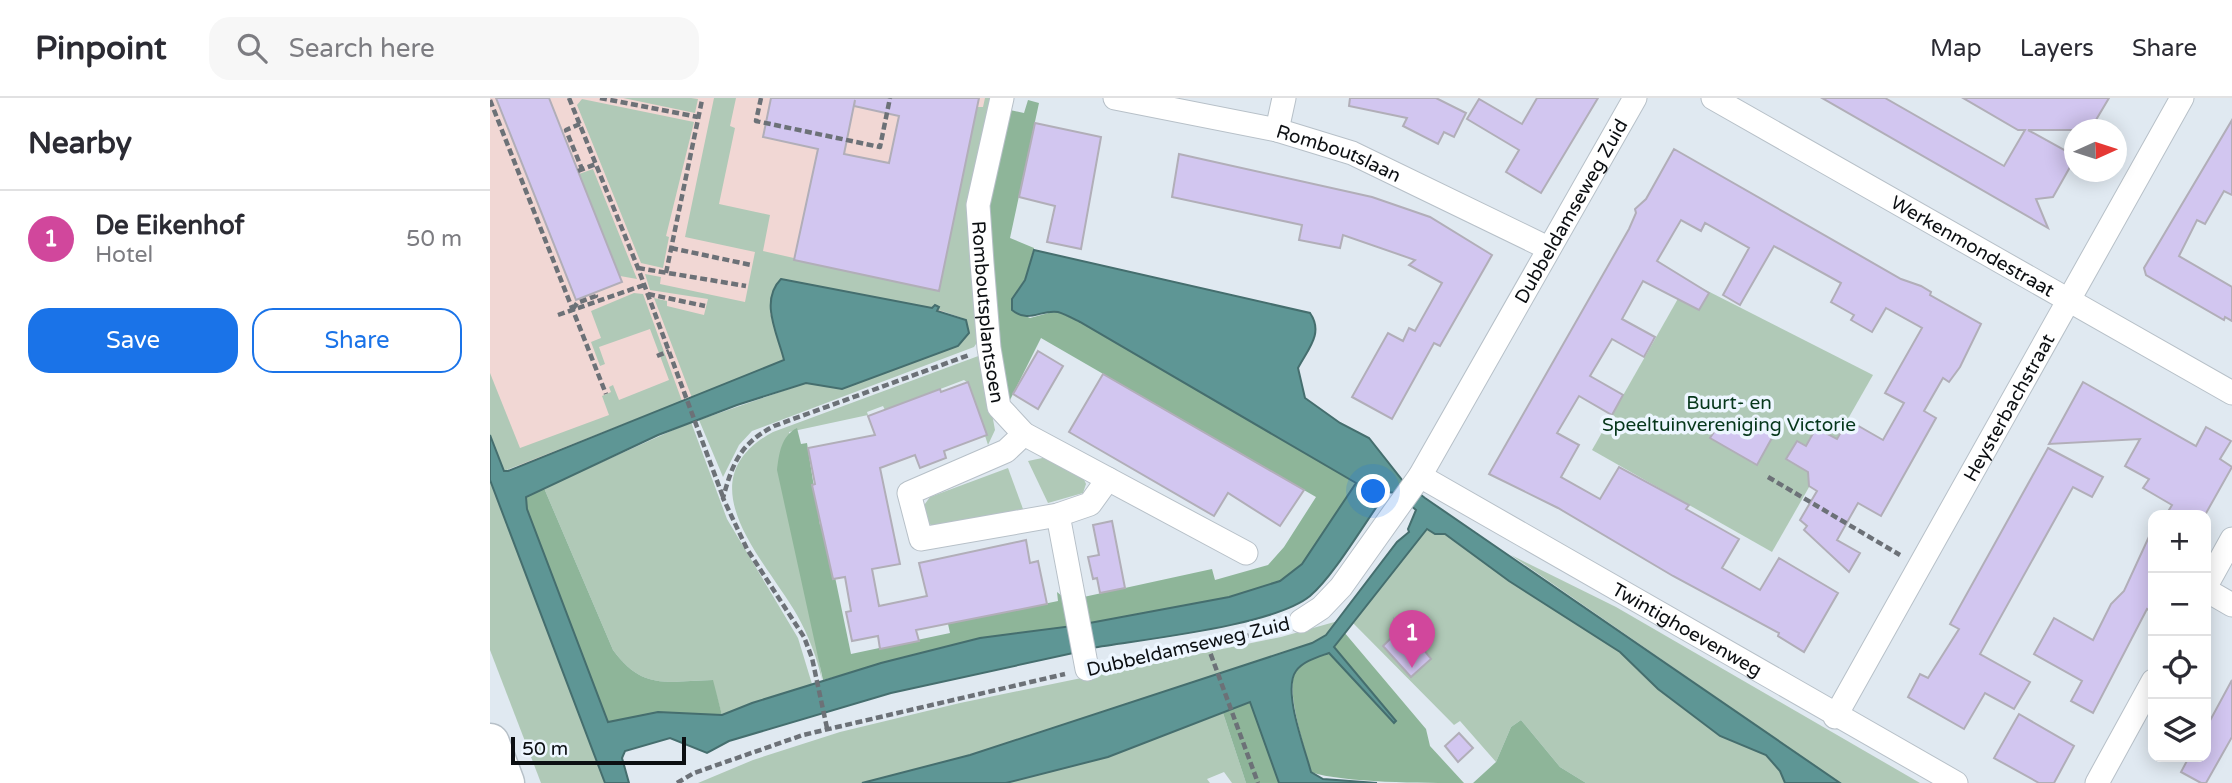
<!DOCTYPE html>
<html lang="en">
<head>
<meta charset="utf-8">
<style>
  :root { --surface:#fff; --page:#f7f7f7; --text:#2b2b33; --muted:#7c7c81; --line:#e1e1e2; --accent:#1a73e8 }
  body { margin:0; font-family:"Varela Round",sans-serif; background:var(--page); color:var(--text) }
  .controls { position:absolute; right:21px; bottom:21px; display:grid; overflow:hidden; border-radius:14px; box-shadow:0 4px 18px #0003 }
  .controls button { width:63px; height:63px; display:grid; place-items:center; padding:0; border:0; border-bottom:2px solid var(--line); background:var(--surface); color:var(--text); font:35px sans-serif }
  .compass { position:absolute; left:1574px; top:21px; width:63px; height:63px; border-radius:50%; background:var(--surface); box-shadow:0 4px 18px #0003; rotate:87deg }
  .scale { position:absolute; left:21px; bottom:18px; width:175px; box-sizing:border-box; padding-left:7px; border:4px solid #0c0f12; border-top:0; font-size:19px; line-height:24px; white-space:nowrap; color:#0c0f12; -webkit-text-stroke:5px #edf6ff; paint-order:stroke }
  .you { position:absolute; left:884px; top:394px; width:24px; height:24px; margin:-18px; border:5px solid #fff; border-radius:50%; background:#1a73e8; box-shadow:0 0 0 10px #1a73e833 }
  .badge { display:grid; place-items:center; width:46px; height:46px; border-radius:50%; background:var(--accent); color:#fff; font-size:23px; font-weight:700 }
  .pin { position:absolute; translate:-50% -58px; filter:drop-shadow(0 2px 4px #0008) }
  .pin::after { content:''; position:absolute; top:37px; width:24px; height:21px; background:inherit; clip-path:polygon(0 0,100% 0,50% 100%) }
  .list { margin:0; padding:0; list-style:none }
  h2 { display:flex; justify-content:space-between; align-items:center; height:91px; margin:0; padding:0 28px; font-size:30px }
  h2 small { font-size:23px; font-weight:400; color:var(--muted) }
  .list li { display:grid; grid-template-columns:46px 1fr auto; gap:21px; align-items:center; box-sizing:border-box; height:98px; padding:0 28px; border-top:2px solid var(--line) }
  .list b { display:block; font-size:26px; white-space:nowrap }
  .list p { margin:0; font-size:23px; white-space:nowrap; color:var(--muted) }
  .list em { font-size:23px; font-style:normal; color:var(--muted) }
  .actions { display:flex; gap:14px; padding:21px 28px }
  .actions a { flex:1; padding:16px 0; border:2px solid var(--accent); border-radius:21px; text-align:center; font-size:24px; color:var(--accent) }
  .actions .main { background:var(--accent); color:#fff }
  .icon { flex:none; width:38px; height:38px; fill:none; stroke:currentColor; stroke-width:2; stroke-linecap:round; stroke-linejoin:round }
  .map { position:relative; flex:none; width:1742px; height:685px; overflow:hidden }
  header { display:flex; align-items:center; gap:42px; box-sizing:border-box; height:98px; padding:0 35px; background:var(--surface); border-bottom:2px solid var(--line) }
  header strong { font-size:33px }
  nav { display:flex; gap:38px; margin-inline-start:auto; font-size:24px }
  .search { width:490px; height:63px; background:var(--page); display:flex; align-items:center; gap:18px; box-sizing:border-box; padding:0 24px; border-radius:21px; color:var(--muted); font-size:26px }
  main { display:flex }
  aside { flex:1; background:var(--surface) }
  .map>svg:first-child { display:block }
</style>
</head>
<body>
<header>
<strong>Pinpoint</strong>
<div class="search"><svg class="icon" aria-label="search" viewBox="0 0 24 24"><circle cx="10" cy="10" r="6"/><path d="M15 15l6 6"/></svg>Search here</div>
<nav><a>Map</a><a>Layers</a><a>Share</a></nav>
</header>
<main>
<aside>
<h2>Nearby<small></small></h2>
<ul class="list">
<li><span class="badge" style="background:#d1479c">1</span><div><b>De Eikenhof</b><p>Hotel</p></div><em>50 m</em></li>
</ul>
<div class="actions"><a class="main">Save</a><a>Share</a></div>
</aside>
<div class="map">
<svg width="1742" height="685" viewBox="0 0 1742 685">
  <rect width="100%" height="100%" fill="#e0e9f1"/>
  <polygon fill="#f1d7d4" points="0,0 503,0 453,216 29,369 0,294"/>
  <g fill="#b0c9b7">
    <polygon points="133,0 201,0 208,1 205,15"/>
    <polygon points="224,0 246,0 240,28 245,30 229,106 280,117 273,153 449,193 487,9 493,9 495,0 502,0 490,240 484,249 262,333 249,347 233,379 209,322 316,285 352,291 468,248 479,235 472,220 443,210 280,215 294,262 202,300 164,200 177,203 177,208 214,217 218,201 160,192 155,176 171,179 170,186 255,204 265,154 195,139"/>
    <polygon points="92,1 204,24 176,138 179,139 173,170 151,165 87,7"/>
    <polygon points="103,71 147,181 130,178 89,76"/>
    <polygon points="1198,183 1383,277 1282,454 1102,352"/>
    <polygon points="144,195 153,196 192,303 14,373 0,337 0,275 30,350 119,317 112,298 121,294 119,289 123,287 129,302 179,282 160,231 109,249 115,266 110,268 101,244 111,240 101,213"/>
    <path d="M491 257 505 332 498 347 478 285 474 282 395 312 393 308 377 314 378 317 299 334 332 582C327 559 318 537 307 517 275 461 193 383 283 334Z"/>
    <path d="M201 324 237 421 308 540 322 586 232 617 222 582C177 583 153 593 123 552L54 390Z"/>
    <polygon points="557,359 593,379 596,386 593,395 558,405 538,363"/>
    <polygon points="518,370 533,411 444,428 436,425 432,410 440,399"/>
    <polygon points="0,382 115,685 51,685 0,552"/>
    <polygon points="937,430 945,436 955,436 1019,483 1130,554 1168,591 1230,638 1276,657 1290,673 1295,685 1096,685 1070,669 1031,622 1021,629 1006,664 970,623 964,627 862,524"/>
    <polygon points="1021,457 1126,509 1430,685 1350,685"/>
    <polygon points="848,523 836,537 822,545 741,573 480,657 372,685 208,685 263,662 350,634 470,605 791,539"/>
    <polygon points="733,615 756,685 742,685 734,674 717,681 720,685 516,685 618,659"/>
  </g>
  <g fill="#8eb599">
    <polygon points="538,2 549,5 520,140 544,150 535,181 522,201 522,212 540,220 566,213 590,224 866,385 812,466 790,483 739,499 594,526 589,500 722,471 725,482 778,467 794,449 826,399 551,240 520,302 516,299 496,124 520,12 534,15"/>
    <path d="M307 330 311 346 317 345 330 427 334 426 361 556 460 535 458 526 568 503 567 494 577 502 582 528 490 540 333 582 287 372C289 356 291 338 307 330Z"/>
    <path d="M54 390 123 552C153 593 177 583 223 582L232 617 168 614 118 625 37 411 36 399Z"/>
    <path d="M854 534 936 631 940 648 974 685C936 685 852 685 821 674 816 653 794 590 806 573 813 563 828 559 839 555L844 558 906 624 849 557 844 549Z"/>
    <polygon points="760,604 789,685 756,685 733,615"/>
    <polygon points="1031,622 1070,669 1096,685 983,685 1006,664 1021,629"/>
  </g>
  <g fill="#5e9695" stroke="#456e6e" stroke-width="2">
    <path d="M544 152 820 215C834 235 818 251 808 270L815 300 850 325 879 340 913 383 935 400 1350 685H1295L1290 673 1276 657 1230 638 1168 591 1130 554 1019 483 955 436H945L937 431 844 549 906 623 904 625 839 555C828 559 813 563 806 573 792 592 815 651 821 674L833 681 887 685H789L760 604 618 659 516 685H372L480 657 822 545 836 537 907 444 919 434 918 431 926 412 906 395 897 394C877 421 844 478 820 498 783 528 654 541 602 550L594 526 739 499 790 483 812 466 866 385 590 224C584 221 575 216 568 214 551 211 539 226 522 212V201L535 182Z"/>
    <path d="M291 181 442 210 445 207 449 209 447 213 476 222 479 235 468 248 352 291 316 285 247 307 168 337 36 399 37 411 118 624 168 614 232 617 262 605 391 565 490 540 582 528 588 554 401 595 239 643 217 655 180 640 135 653 132 660 139 685H115L0 382V337L14 373H18L294 262C288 237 269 203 291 181Z"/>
  </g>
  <g fill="#d2c6f0" stroke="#b1aeb8" stroke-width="2" fill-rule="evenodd">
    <polygon points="6,0 59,0 132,184 86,202"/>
    <path d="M281 0H489L449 193 304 162 328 51 273 39ZM365 2 364 8 409 18 399 65 354 56Z"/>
    <polygon points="860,0 946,0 976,15 964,39 954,34 948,46 913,28 917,20 859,8"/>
    <polygon points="1047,0 1108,0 1051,95 1016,74 1029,52 977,21 989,1 1032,26"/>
    <polygon points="1332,0 1395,0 1514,68 1535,32 1528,32 1473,0 1619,0 1600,32 1538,32 1578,54 1584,62 1563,99 1546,101 1558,130"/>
    <polygon points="1742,22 1742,97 1734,93 1715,126 1707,122 1689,158 1742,189 1742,223 1735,219 1734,222 1656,177 1654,170"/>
    <polygon points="545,25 611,39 591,151 557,144 565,108 529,99"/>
    <polygon points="1184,51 1411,181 1431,188 1441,194 1440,197 1491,226 1470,269 1459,284 1453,280 1434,313 1446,320 1391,418 1368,405 1347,442 1370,455 1359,474 1314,432 1317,428 1310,422 1327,393 1319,388 1318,374 1296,361 1307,343 1316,348 1326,330 1347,341 1358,322 1393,342 1414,305 1395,295 1432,230 1396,210 1382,234 1361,222 1364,217 1341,204 1351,185 1284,148 1250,207 1233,197 1259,150 1215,125 1211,133 1191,122 1167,163 1219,195 1209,212 1153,183 1132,221 1165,239 1154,259 1122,241 1100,278 1133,297 1122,317 1089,298 1067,335 1089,347 1071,379 1110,401 1129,369 1199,407 1196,411 1249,441 1232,470 1270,492 1289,460 1348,495 1314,554 1288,538 1289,535 1183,478 1068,410 999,376 1139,131 1146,115 1145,111 1156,101"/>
    <polygon points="689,56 882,99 940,119 1002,157 950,248 944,245 902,321 862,299 898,235 913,243 919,230 925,233 952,185 919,167 925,162 853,137 850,150 809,142 812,127 682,99"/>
    <polygon points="548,253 573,268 548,311 523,296"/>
    <polygon points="613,276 814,392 790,428 738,395 724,418 579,334"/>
    <polygon points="478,284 497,337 454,353 456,360 430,370 425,357 390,370 410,466 382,471 389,508 437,498 429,465 536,442 540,465 548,463 557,506 426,532 429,543 390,551 388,538 362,543 356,514 361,513 355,479 343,481 322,387 325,386 318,350 385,337 378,318 450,291 451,294"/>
    <polygon points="1593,284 1706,348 1716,329 1741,343 1730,361 1742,369 1715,417 1676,417 1682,407 1653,390 1659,381 1635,368 1650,341 1559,346"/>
    <polygon points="1255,321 1283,338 1267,367 1220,340 1232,322 1249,331"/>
    <polygon points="1558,350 1613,379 1602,399 1583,389 1490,556 1540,584 1524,611 1495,595 1474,631 1418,599 1430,576 1438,580 1469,531 1460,526"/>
    <polygon points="622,423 635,490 610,495 607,480 603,481 598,459 609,457 603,427"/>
    <polygon points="1663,430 1663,515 1657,511 1603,615 1581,603 1592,583 1544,556 1564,520 1603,542 1621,506 1634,493"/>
    <polygon points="904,521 927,545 935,546 934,552 941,561 921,579 893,548 903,538"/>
    <polygon points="1742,582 1742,639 1716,685 1711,685 1691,674 1699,659 1716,659 1716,630"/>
    <polygon points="1529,616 1584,648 1564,685 1549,685 1504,660"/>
    <polygon points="969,635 983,650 968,664 955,648"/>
  </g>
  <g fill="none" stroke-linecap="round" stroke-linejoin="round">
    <defs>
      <g id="street">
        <path id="s1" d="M512 0 488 107 492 165 499 250 509 309 534 336 756 455"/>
        <path id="s2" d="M625 0 787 32 862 55 1058 150"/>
        <path id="s3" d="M1223 0 1742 295"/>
        <polyline points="787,32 794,0"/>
        <polyline points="534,336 516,353 419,395 431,441 568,417 600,406 618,381"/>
        <path id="s4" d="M930 378 1466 685"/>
        <polyline points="568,417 597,571"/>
        <polyline points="1716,488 1742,441"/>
        <polyline points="1716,492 1742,507"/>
        <path id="s5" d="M811 523 831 510 851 489 930 378 1145 0"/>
        <path id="s6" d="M1345 619 1692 0"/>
        <polyline points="1607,685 1663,583"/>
      </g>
      <polyline id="highway" points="0,645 15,685"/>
    </defs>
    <use href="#street" stroke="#b7c0c8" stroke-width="25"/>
    <use href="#highway" stroke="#b7c0c8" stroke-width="41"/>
    <g stroke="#6c7177" stroke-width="4.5" stroke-dasharray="7 3.5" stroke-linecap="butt">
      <polyline points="79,0 148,170 233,399"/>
      <polyline points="110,0 208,19"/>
      <polyline points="271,0 266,23 390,49 400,0"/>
      <polyline points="0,2 116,296"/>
      <polyline points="90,26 76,32 92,71"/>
      <polyline points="88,73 106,66"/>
      <polyline points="181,150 261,167"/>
      <polyline points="148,170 256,188"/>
      <polyline points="176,175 212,2"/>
      <polyline points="158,196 215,208"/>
      <polyline points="83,211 87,205 106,198 104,195"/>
      <polyline points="68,217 154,187"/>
      <polyline points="167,258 179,253"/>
      <polyline points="1278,379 1410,457"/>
      <polyline points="717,546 768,685"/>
      <polyline points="618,566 791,531"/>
      <path d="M337 630 322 560 314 539 257 451 233 400C243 364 250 346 284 328L479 257"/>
      <polyline points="187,685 204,675 313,637 575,576"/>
    </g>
    <use href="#street" stroke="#fff" stroke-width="23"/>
    <use href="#highway" stroke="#fff" stroke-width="38"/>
  </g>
  <g text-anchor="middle" stroke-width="7" stroke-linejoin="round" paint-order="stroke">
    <g font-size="19" fill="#0c0f12" stroke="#edf6ff">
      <text dy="7" stroke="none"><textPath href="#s2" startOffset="231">Romboutslaan</textPath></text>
      <text dy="7" stroke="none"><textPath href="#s5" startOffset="494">Dubbeldamseweg Zuid</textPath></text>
      <text dy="7" stroke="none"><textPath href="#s3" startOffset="299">Werkenmondestraat</textPath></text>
      <text dy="7" stroke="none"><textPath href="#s1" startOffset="217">Romboutsplantsoen</textPath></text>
      <text dy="7" stroke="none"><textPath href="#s6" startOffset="355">Heysterbachstraat</textPath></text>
      <text dy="7" stroke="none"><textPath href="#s4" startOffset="308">Twintighoevenweg</textPath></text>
      <text transform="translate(698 548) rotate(-13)" y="7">Dubbeldamseweg Zuid</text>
    </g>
    <g font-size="19" fill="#06371b" stroke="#edf6ff">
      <text x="1239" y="311">Buurt- en<tspan x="1239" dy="22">Speeltuinvereniging Victorie</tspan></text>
    </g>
  </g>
</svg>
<div class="controls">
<button>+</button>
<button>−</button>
<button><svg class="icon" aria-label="locate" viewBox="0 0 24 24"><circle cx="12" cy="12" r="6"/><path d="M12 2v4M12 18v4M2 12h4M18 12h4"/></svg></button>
<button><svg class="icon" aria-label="layers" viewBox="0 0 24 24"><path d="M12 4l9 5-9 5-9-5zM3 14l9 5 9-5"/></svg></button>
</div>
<svg class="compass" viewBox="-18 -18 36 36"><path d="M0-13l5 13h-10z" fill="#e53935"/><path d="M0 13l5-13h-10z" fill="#7c7c81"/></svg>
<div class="scale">50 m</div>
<div class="you"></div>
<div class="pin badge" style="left:922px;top:570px;background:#d1479c">1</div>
</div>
</main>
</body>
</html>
